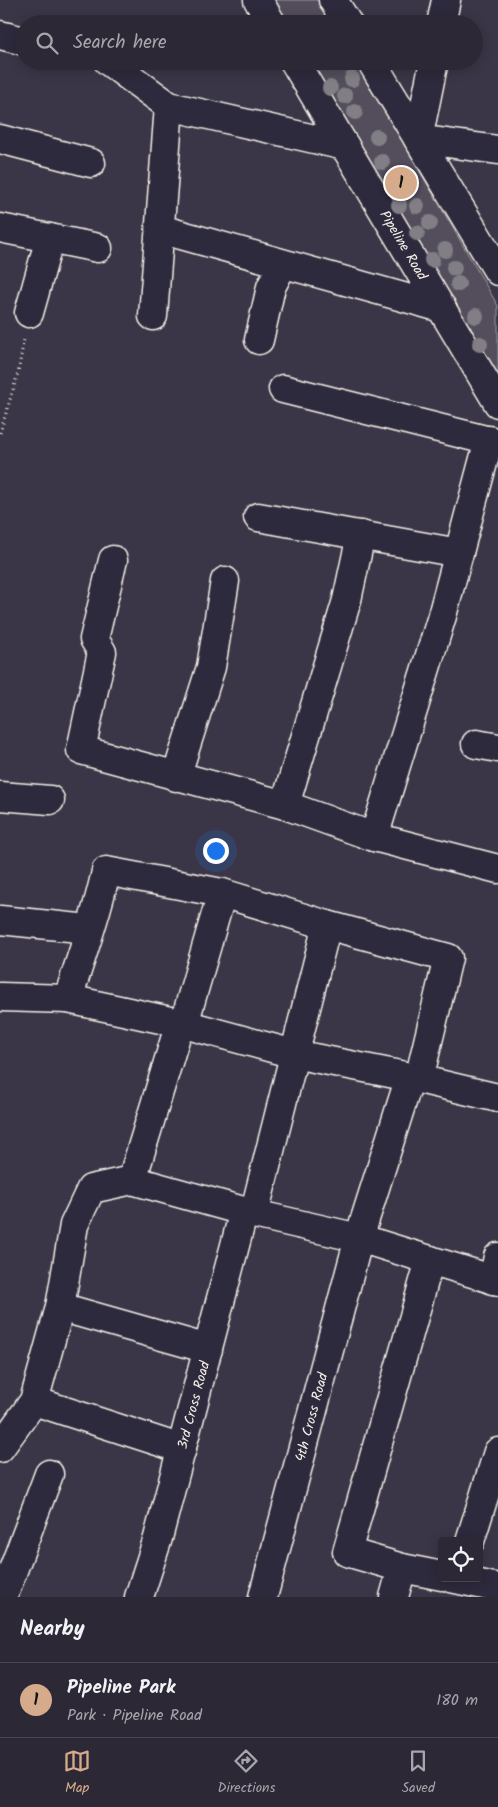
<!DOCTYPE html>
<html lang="en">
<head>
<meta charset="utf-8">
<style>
  :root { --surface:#2c2835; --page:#34303d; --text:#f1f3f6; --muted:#a6a6ad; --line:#484450; --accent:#d6ab8b }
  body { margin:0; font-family:Kalam,sans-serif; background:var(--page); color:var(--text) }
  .controls { position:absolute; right:15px; bottom:15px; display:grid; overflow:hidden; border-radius:5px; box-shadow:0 2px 12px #0003 }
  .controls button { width:45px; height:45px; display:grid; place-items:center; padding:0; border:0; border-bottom:1px solid var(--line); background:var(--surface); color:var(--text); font:25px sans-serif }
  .you { position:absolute; left:215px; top:850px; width:18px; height:18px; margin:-12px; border:4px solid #fff; border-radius:50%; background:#1a73e8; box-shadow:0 0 0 8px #1a73e833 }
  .badge { display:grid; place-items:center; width:32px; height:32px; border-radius:50%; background:var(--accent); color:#111; font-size:16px; font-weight:700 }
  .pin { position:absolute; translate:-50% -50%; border:2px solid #fff; box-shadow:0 1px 5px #0006 }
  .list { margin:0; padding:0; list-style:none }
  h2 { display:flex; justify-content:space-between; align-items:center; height:65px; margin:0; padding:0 20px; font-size:21px }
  h2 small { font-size:16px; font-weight:400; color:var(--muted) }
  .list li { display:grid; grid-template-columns:32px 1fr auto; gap:15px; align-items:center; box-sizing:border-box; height:75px; padding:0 20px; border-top:1px solid var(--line) }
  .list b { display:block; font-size:19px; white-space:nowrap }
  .list p { margin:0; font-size:16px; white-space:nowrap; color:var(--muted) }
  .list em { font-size:16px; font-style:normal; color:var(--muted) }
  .icon { flex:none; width:28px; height:28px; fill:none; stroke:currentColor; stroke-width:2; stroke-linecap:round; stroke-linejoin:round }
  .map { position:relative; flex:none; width:498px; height:1597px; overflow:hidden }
  .search { position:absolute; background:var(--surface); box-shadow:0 2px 12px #0003; left:15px; right:15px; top:15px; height:55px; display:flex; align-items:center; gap:12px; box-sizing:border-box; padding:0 18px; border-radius:28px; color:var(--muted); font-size:19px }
  .sheet { height:140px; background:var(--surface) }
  nav { display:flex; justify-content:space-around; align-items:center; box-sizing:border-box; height:70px; border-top:1px solid var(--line); background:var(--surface); font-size:14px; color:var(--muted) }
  nav a { display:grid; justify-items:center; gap:2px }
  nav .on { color:var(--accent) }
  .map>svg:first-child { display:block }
</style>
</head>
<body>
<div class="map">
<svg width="498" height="1597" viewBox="0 0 498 1597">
  <rect width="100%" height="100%" fill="#3b3647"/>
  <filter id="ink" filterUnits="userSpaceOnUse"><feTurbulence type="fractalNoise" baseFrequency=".02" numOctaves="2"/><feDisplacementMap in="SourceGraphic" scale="10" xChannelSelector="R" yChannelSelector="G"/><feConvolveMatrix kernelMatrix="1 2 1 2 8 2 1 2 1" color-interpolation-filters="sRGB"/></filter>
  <g filter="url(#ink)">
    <g fill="#534e5c" stroke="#a4a0a2">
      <polygon points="265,0 320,0 334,24 279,24"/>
      <polygon points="302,61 356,61 498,306 498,388"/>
    </g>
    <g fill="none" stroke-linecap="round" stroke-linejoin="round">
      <defs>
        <g id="minor">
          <polyline points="441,24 446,0"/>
          <polyline points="0,35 24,41"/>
          <polyline points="108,61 169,106 345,146"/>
          <polyline points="434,61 418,139 498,150"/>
          <polyline points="0,139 91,163"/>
          <polyline points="0,228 98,248"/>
          <polyline points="160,229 442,308"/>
          <polyline points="29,313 50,238"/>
          <polyline points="153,316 169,106"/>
          <polyline points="259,340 271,287 283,264"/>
          <polyline points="283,389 498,443"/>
          <polyline points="258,517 459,553"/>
          <polyline points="113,560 94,639 102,652 81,750 285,805 374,837 498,869"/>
          <polyline points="476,744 498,748"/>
          <polyline points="176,777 211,667 225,581"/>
          <polyline points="0,796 50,800"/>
          <polyline points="285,805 347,600 361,535"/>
          <polyline points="374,837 442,616 489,440"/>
          <polyline points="0,920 89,929"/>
          <polyline points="0,997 68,999 184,1024 294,1054 410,1077 498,1098"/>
          <path d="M68 999C81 956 97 915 106 871L222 893 327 925 448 958 419 1079"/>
          <polyline points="184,1024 222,893"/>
          <polyline points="132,1180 180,1023"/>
          <polyline points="254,1214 327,925"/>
          <polyline points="430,1260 347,1552 402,1568 442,1576"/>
          <polyline points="493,1280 498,1257"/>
          <polyline points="60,1307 208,1349"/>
          <polyline points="34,1401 60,1307 74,1225 91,1189 132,1180 254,1214 359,1238 498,1281"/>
          <polyline points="0,1448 34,1401 182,1449"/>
          <polyline points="470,1541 498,1452"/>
          <polyline points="451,1578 498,1588"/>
          <polyline points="3,1597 49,1474"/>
          <polyline points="139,1597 158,1538 244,1211"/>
          <polyline points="263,1597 359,1238 410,1077"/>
          <polyline points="394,1597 402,1568"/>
        </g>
        <g id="secondary">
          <polyline points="258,0 272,24"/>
          <polyline points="333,0 348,24"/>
          <polyline points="294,61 498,403"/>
          <polyline points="371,61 498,271"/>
        </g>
      </defs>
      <use href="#minor" stroke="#f4f1e8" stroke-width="31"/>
      <use href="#secondary" stroke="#f4f1e8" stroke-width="31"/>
      <polyline stroke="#f4f1e8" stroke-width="3" stroke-dasharray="1 4" stroke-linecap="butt" points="0,433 18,373 24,339"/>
      <use href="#minor" stroke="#2f2a3d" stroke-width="28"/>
      <use href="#secondary" stroke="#2f2a3d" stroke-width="28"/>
    </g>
    <g fill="#827e85">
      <circle cx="352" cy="79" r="8"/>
      <circle cx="330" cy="88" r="8"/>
      <circle cx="345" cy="96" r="8"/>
      <circle cx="355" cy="112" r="8"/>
      <circle cx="377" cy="137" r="8"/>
      <circle cx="382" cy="162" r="8"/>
      <circle cx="396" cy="179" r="8"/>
      <circle cx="399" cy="205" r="8"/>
      <circle cx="417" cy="206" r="8"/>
      <circle cx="430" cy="223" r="8"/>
      <circle cx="417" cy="233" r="8"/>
      <circle cx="445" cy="250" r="8"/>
      <circle cx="432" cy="260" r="8"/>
      <circle cx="454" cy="268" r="8"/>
      <circle cx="458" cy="284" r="8"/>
      <circle cx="476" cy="316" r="8"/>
      <circle cx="480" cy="344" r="8"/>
    </g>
  </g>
  <g text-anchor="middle" stroke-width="4.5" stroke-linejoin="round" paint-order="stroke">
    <g font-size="14" fill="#f4f1e8" stroke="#2f2a3d">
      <text transform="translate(404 245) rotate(59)" y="5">Pipeline Road</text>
      <text transform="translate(193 1405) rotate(-75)" y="5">3rd Cross Road</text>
      <text transform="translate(311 1417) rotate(-75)" y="5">4th Cross Road</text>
    </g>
  </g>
</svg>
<div class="controls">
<button><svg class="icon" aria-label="locate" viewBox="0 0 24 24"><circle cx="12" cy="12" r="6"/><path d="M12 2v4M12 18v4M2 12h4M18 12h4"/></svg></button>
</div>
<div class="you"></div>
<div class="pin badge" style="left:401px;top:183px">1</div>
<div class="search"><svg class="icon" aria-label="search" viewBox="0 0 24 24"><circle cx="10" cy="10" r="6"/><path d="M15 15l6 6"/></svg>Search here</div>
</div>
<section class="sheet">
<h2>Nearby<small></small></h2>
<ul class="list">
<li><span class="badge">1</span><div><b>Pipeline Park</b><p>Park · Pipeline Road</p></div><em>180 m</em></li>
</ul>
</section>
<nav>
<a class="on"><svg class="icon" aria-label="map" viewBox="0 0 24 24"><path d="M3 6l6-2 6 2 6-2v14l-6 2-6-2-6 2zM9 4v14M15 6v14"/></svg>Map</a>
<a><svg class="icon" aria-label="directions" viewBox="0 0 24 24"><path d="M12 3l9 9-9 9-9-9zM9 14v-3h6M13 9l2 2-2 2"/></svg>Directions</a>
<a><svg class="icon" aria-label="saved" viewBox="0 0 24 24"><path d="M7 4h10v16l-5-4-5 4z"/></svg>Saved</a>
</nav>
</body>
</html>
